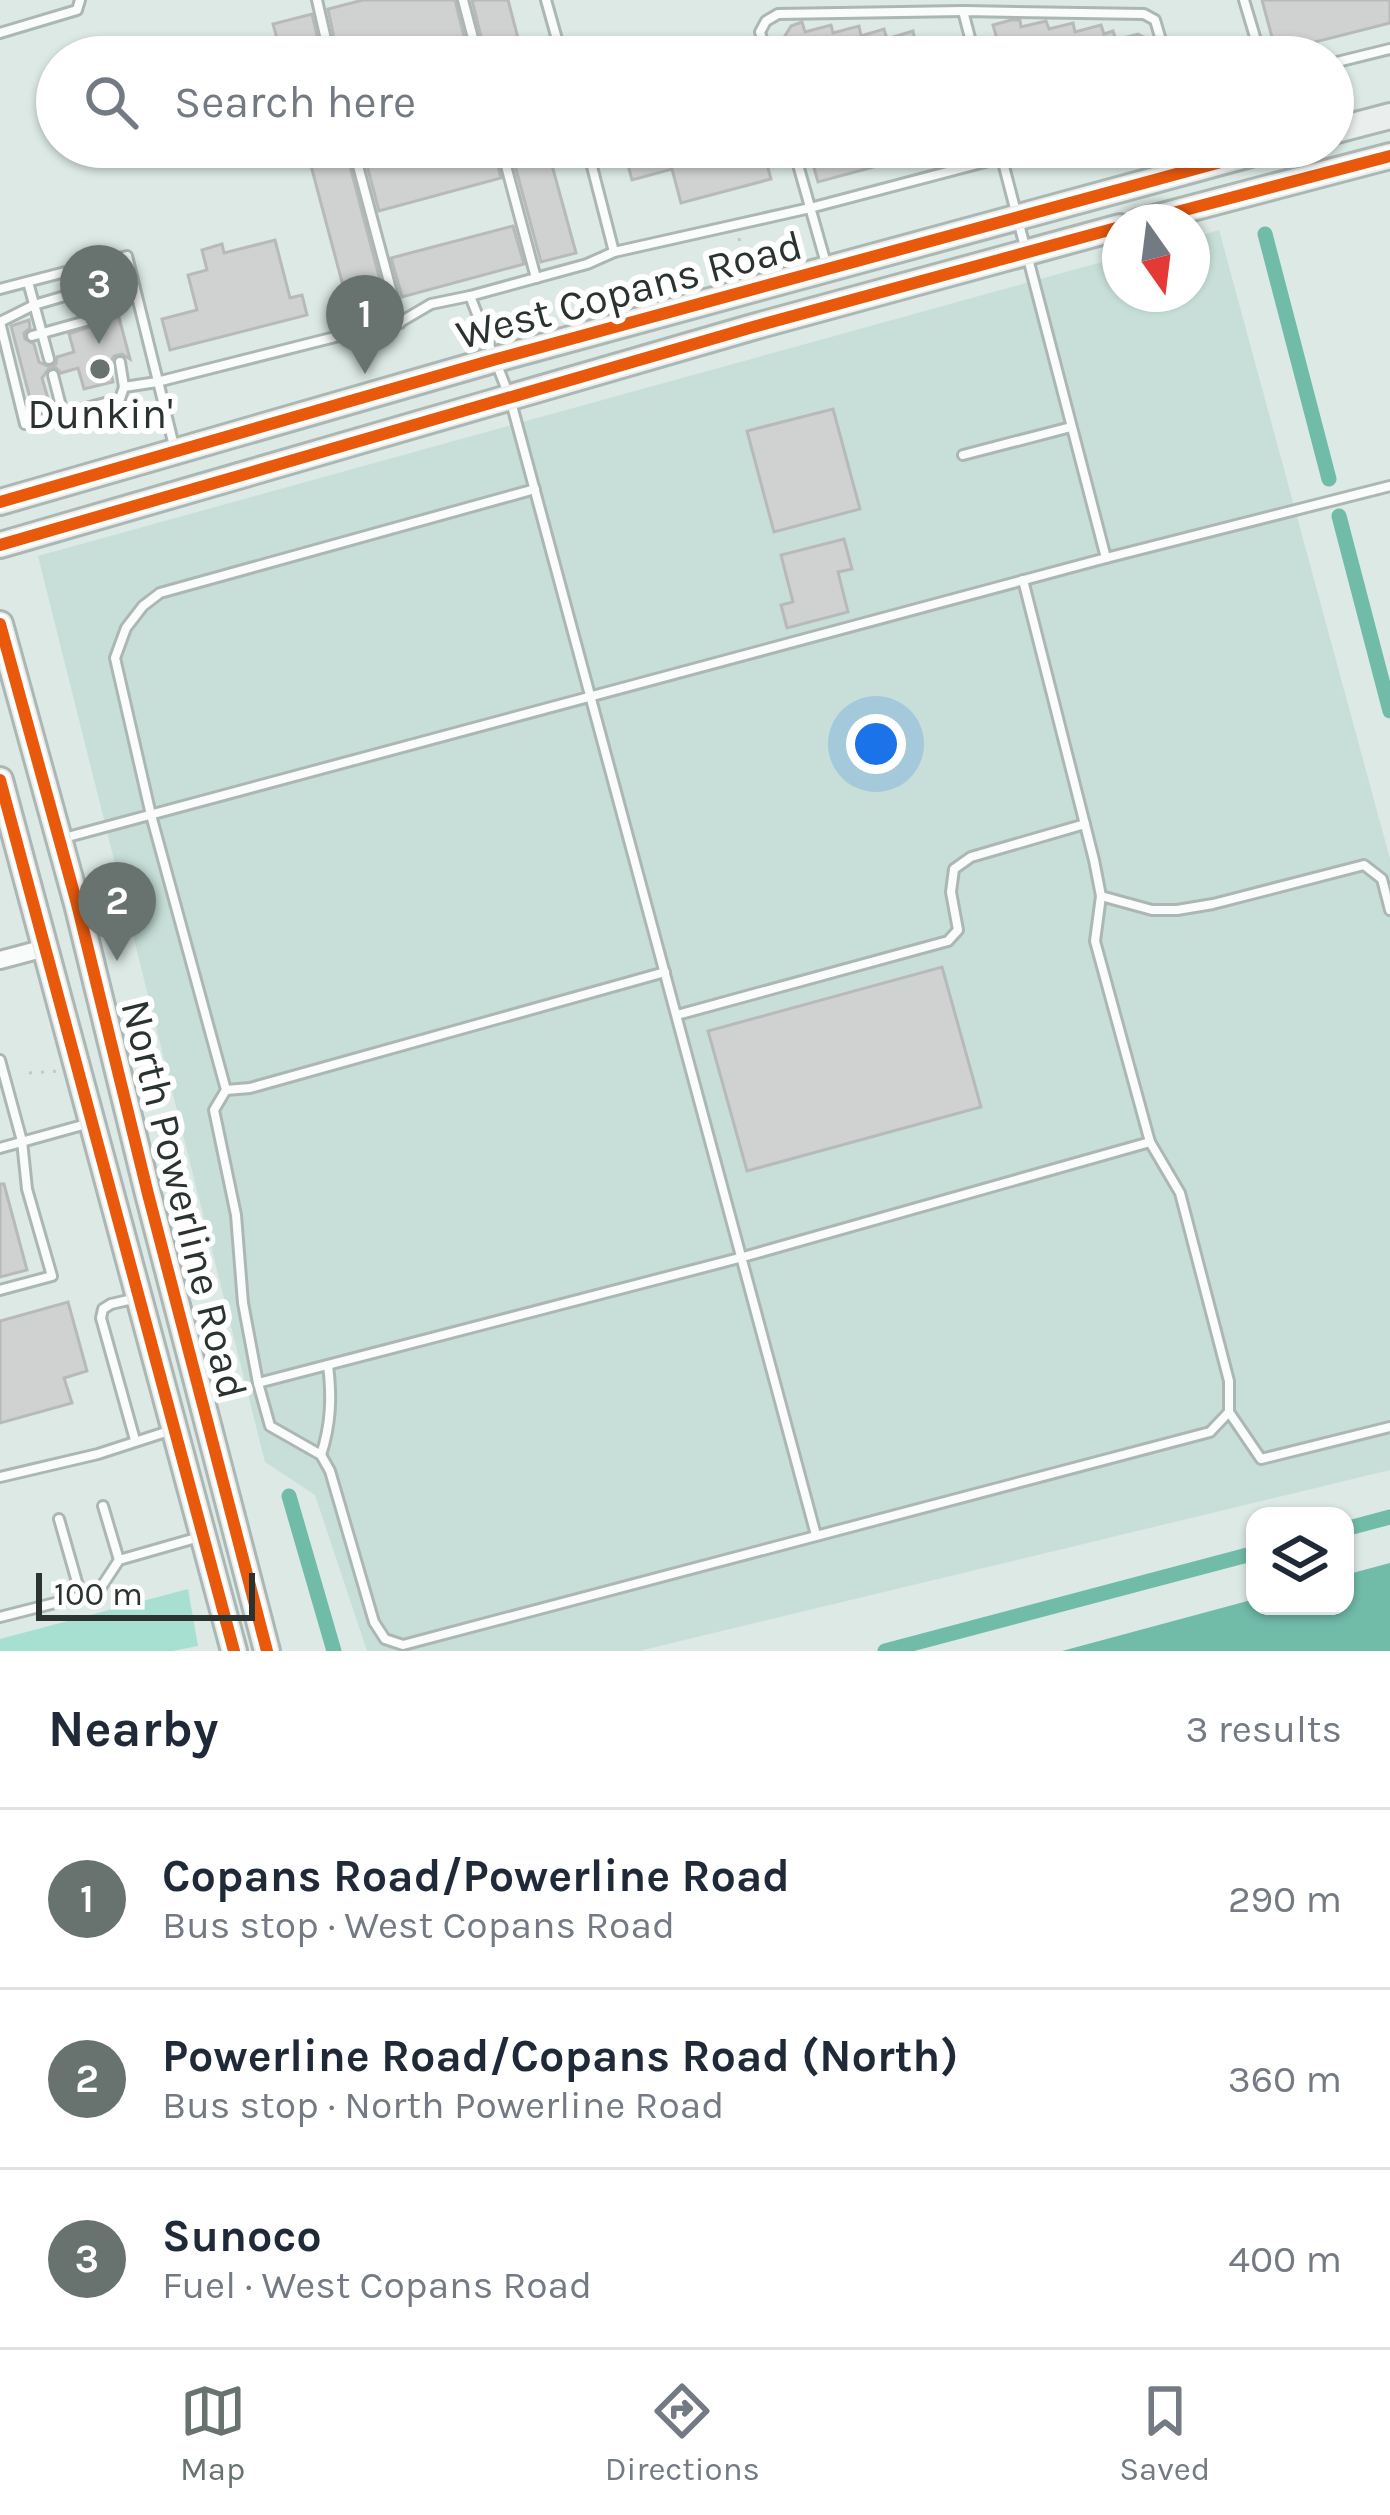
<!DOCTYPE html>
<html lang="en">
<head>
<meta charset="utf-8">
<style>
  :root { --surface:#fff; --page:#f6f6f7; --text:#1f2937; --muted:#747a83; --line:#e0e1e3; --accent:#68736f }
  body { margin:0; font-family:Karla,sans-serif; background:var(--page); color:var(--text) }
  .controls { position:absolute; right:36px; bottom:36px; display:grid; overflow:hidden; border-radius:24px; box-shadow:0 3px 9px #0004 }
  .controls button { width:108px; height:108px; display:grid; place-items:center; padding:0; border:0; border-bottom:3px solid var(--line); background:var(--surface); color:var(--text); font:60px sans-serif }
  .compass { position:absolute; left:1102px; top:204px; width:108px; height:108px; border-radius:50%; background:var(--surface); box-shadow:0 3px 9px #0004; rotate:166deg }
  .scale { position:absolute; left:36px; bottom:30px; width:219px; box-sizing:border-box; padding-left:12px; border:6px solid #2a3330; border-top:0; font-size:33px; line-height:42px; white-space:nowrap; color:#2a3330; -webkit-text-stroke:9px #fff; paint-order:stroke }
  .you { position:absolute; left:876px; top:744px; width:42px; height:42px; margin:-30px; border:9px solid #fff; border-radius:50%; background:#1a73e8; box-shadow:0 0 0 18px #1a73e833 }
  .badge { display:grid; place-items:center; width:78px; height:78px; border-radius:50%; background:var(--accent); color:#fff; font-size:39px; font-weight:700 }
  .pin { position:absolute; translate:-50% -99px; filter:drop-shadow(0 3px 6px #0008) }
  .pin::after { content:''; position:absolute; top:63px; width:42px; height:36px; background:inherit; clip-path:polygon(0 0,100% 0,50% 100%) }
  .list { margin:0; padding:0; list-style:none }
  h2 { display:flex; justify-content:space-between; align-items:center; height:156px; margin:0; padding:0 48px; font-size:51px }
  h2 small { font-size:39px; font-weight:400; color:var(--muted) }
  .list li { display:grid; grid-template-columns:78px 1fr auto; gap:36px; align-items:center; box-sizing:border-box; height:180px; padding:0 48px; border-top:3px solid var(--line) }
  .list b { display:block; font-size:45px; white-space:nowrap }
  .list p { margin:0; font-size:39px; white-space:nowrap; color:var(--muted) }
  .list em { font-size:39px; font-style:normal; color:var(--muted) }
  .icon { flex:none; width:66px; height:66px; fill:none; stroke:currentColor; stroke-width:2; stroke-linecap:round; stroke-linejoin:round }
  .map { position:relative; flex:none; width:1390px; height:1651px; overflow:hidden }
  .search { position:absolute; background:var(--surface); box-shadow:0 3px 9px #0004; left:36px; right:36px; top:36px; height:132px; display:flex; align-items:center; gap:30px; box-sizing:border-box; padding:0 42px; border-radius:66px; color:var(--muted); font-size:45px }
  .sheet { height:696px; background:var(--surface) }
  nav { display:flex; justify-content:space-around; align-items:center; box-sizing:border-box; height:168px; border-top:3px solid var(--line); background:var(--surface); font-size:33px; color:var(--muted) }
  nav a { display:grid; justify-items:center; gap:6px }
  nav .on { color:var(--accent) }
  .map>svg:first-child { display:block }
</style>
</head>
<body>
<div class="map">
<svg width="1390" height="1651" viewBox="0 0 1390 1651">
  <rect width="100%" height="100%" fill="#dce9e5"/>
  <polygon fill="#c7dfd8" points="1219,230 1390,859 1390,1470 639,1651 367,1651 315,1495 265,1462 38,556 1120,257 1120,294 1192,294 1192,238"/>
  <polygon fill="#a7dfd0" points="188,1589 198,1646 172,1651 0,1651 0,1639"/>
  <polygon fill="#71bba9" points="1390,1563 1390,1651 1062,1651 1255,1599 1255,1606 1345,1606 1345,1575"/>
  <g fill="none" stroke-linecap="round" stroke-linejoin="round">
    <g stroke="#71bba9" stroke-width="15">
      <polyline points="1265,234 1329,479"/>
      <polyline points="1339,516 1390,711"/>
      <polyline points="289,1496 334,1651"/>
      <polyline points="1345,1529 1390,1517"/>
      <polyline points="885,1651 1255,1553"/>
    </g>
  </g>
  <g fill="#d0d2d2" stroke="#b8baba" stroke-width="3">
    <polygon points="363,0 455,0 469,57 338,57 328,9"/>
    <polygon points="472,0 508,0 523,57 486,57"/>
    <polygon points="1262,0 1390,0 1390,23 1276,52"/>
    <polygon points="312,14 322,57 282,57 273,24"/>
    <polygon points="1011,20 1020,20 1021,27 1046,21 1049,29 1073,23 1075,32 1101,25 1104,34 1113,31 1116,40 1138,34 1151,41 1156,57 1002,57 993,25"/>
    <polygon points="802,22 805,32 831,25 833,33 859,26 861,36 884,29 887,39 913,31 915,41 925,38 928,47 946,42 950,57 784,57 780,44 791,26"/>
    <polygon points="306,147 345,147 386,303 350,312"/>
    <polygon points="362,147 493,147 501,178 379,211"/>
    <polygon points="510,147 547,147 576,253 541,262"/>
    <polygon points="623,147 762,147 771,179 681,203 672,169 632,180"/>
    <polygon points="808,147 932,147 933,151 818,182"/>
    <polygon points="513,226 524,264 402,297 391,258"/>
    <polygon points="275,240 290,298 302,295 307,315 170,350 162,319 197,310 188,275 207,270 202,250 222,244 224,253"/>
    <polygon points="114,299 130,359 122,354 114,356 109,365 113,382 84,389 78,368 61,373 56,368 50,367 42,378 49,402 32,406 11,326 29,320 30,328 24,333 25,339 34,344 39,362 50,367 56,364 57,357 74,352 69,334 92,326 96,318 94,305 106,310"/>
    <polygon points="833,409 860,509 774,532 747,431"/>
    <polygon points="844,539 852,569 838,572 848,612 787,628 781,605 793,602 781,555"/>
    <polygon points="942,967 981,1107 747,1171 708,1031"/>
    <polygon points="0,1184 4,1184 27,1270 0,1277"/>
    <polygon points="68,1302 87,1371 64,1378 72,1403 0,1423 0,1321"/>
  </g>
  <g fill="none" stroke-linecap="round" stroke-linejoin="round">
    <defs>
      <g id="service">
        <polyline points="317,0 330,57"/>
        <polyline points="463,0 478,57"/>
        <polyline points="546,0 562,57"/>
        <polyline points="1244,0 1261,57"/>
        <polyline points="0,33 77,10 80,0"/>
        <polyline points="767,57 760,32 766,21 778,14 963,11"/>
        <polyline points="975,57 963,11 1144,14 1155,20 1166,57"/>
        <polyline points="1333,63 1390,49"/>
        <polyline points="353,147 400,323"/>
        <polyline points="501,147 536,278"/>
        <polyline points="587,147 614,252"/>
        <polyline points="793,147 827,267"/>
        <polyline points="999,147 1106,558"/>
        <path d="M86 268C90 282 99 288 104 302"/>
        <polyline points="28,282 49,359"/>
        <polyline points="0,289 127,256 175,450"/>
        <polyline points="82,291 34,305 0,322 25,424 120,399 124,387 157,382 347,334 375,332 390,328 431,304 470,296"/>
        <polyline points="32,336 86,321 88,316 82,291 90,281"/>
        <polyline points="120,362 124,387"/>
        <polyline points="53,375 63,414"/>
        <polyline points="963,455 1071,427"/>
        <polyline points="535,489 160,593 143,606 126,628 115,658 151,815 226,1090 214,1110 236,1215 243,1303 258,1383 270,1426 321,1455 330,1471 374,1622 385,1639 403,1645 1210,1432 1229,1412"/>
        <polyline points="1023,580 1094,860 1101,896 1095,941 1150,1142 1180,1193 1229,1381 1229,1412 1261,1459 1390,1427"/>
        <polyline points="64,838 1106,558 1390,486"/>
        <polyline points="1101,896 1152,910 1177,910 1213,904 1364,865 1382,879 1390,910"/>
        <polyline points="677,1015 948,941 958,930 951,892 954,869 971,857 1085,824"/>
        <polyline points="0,1060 22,1141 27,1189 52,1276 0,1290"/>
        <polyline points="226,1090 250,1088 665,972"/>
        <polyline points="0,1148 90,1123"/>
        <polyline points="258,1383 743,1257 1150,1142"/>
        <polyline points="135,1440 101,1318 103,1309 111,1304 137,1298"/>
        <path d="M321 1455C331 1424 332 1397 328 1365"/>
        <polyline points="0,1477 98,1454 172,1430"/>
        <polyline points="103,1506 119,1560"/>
        <polyline points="59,1519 81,1596"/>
        <polyline points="816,1535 510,398 470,296 587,264 614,252 810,208 1042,147"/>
        <polyline points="0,1617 98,1592 119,1560 196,1538"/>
      </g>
      <polyline id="minor" points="0,960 45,948"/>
      <g id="secondary">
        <polyline points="1333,131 1390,116"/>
        <polyline points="1139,222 1390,156"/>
        <polyline points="0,502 493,360 1276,147"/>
        <polyline points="0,545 753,327 1120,227"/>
        <polyline points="0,624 77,904 148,1194 267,1651"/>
        <polyline points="0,780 234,1651"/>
      </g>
    </defs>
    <use href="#service" stroke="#acb7b4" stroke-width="14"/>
    <use href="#minor" stroke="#acb7b4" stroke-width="22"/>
    <use href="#secondary" stroke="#acb7b4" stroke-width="30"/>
    <g stroke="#c3c8c6" stroke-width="3" stroke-dasharray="3 9" stroke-linecap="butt">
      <polyline points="739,238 745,270"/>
      <polyline points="29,1073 59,1071"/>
    </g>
    <use href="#service" stroke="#fafcfb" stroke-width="8"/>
    <use href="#minor" stroke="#fafcfb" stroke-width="16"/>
    <use href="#secondary" stroke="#eaefee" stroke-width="24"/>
    <defs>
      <g id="cycleway">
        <polyline points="1139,222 1390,156"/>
        <polyline points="0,502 493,360 1276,147"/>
        <polyline points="0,545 753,327 1120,227"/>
        <polyline points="0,624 77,904 148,1194 267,1651"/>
        <polyline points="0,780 234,1651"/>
      </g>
    </defs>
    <use href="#cycleway" stroke="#fff" stroke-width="20"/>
    <use href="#cycleway" stroke="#e8590c" stroke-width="12"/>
  </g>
  <circle fill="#68736f" stroke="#fff" stroke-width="4.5" cx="100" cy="369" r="12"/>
  <g text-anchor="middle" stroke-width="12" stroke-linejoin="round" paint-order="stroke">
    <g font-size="42" fill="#2a3330" stroke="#fff">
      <text transform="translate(629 289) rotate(-15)" y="15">West Copans Road</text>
      <text transform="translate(185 1199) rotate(76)" y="15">North Powerline Road</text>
    </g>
    <g font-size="42" fill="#2a3330" stroke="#fff">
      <text x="100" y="428">Dunkin'</text>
    </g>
  </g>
</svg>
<div class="controls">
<button><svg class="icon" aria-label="layers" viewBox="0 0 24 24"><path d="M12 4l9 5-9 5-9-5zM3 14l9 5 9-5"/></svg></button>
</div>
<svg class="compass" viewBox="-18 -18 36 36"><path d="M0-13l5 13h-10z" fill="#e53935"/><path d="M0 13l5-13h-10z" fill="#747a83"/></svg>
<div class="scale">100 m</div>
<div class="you"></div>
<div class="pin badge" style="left:365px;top:374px">1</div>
<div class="pin badge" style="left:117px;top:961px">2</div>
<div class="pin badge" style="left:99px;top:344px">3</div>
<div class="search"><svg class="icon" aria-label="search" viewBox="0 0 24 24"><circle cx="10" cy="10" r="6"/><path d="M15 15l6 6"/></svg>Search here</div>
</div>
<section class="sheet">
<h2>Nearby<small>3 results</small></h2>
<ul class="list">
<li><span class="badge">1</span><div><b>Copans Road/Powerline Road</b><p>Bus stop · West Copans Road</p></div><em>290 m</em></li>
<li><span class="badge">2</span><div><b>Powerline Road/Copans Road (North)</b><p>Bus stop · North Powerline Road</p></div><em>360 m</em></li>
<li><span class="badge">3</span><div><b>Sunoco</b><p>Fuel · West Copans Road</p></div><em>400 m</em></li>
</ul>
</section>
<nav>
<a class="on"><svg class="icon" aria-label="map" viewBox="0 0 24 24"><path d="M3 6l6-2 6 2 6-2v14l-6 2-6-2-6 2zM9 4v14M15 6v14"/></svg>Map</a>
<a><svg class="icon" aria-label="directions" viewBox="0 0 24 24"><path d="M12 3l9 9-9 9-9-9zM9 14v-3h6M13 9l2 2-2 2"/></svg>Directions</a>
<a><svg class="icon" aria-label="saved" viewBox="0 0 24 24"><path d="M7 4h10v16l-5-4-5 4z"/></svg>Saved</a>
</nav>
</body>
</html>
